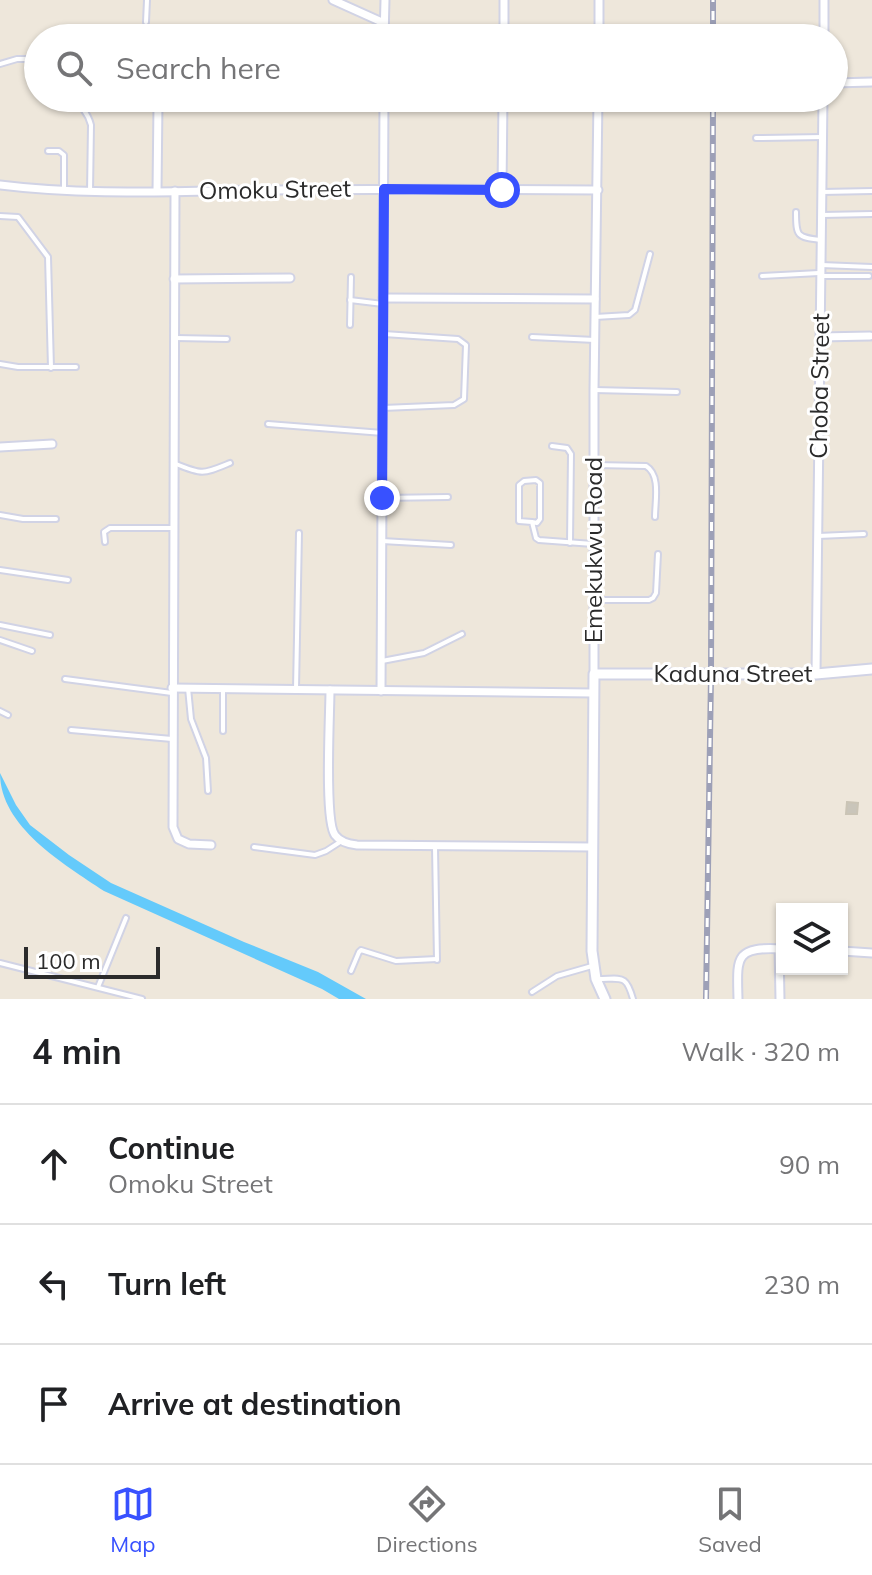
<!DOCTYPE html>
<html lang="en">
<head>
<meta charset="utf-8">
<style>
  :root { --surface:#fff; --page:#f2f2f2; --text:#202124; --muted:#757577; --line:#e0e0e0; --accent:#3851ff }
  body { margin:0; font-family:Mulish,sans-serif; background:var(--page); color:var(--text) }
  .controls { position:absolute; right:24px; bottom:24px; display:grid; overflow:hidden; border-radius:0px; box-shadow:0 2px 6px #0004 }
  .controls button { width:72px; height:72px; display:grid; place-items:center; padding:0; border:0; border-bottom:2px solid var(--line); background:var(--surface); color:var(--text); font:40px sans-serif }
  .scale { position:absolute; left:24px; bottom:20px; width:136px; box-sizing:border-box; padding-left:8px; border:4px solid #2b2b2b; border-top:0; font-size:22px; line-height:28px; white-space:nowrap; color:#2b2b2b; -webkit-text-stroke:6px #fff; paint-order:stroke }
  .stop { position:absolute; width:24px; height:24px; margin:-18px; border:6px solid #3851ff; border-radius:50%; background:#fff }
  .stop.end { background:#3851ff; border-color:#fff; box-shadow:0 2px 8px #0008 }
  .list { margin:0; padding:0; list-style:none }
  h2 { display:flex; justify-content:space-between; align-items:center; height:104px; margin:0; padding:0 32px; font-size:34px }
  h2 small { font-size:26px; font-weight:400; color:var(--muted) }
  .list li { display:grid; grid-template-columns:52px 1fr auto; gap:24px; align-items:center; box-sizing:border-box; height:120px; padding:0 32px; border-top:2px solid var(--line) }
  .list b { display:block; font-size:30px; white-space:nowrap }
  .list p { margin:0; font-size:26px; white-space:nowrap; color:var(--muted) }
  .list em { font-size:26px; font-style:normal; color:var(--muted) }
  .icon { flex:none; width:44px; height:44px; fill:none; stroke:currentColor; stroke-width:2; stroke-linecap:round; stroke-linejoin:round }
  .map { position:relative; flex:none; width:872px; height:999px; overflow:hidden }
  .search { position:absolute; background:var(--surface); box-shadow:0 2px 6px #0004; left:24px; right:24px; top:24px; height:88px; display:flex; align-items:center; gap:20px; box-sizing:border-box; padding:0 28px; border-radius:44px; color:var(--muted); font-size:30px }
  .sheet { height:464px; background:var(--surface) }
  nav { display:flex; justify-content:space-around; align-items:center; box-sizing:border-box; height:112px; border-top:2px solid var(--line); background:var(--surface); font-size:22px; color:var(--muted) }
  nav a { display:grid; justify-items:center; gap:4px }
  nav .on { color:var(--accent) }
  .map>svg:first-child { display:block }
</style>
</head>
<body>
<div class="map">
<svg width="872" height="999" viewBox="0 0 872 999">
  <rect width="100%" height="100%" fill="#eee7db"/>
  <path fill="#64cafb" d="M0 773 16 805 30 825 69 855 111 883 244 942 318 972 366 999H339L322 989 104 891C64 864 0 827 0 773Z"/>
  <polygon fill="#c9c5ba" stroke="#cac4b5" stroke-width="2" points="847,802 858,803 857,814 846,814"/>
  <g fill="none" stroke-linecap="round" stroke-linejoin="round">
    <defs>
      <g id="service">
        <polyline points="146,22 147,0"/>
        <polyline points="0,64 17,59 38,59"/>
        <path d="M72 98C81 106 88 113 91 125L90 192"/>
        <polyline points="756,138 823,137"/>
        <polyline points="48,151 59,151 64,155 64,190"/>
        <polyline points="822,192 872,191"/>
        <path d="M796 212C796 237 797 237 821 240"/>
        <polyline points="822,215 872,214"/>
        <polyline points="0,216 18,217 48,257 51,368"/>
        <polyline points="821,265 872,267"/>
        <polyline points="762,276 819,273"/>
        <polyline points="821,276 869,276"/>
        <polyline points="350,300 383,304"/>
        <polyline points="595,317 629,315 635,310 650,254"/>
        <polyline points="350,325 351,277"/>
        <polyline points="532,337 595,340"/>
        <polyline points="176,338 227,339"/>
        <polyline points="0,364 18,367 76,367"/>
        <polyline points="594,390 677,392"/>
        <polyline points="383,408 454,405 464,399 466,345 458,339 384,334"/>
        <polyline points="268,424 383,433"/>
        <polyline points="552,446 567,448 571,454 570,543"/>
        <path d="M176 464C203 475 203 474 230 463"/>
        <path d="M595 465 646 466C661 475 655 501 655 517"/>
        <polyline points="382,498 448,497"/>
        <polyline points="0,515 23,519 56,519"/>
        <polyline points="532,522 537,523 540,519 540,483 536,480 524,481 519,485 519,521 532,522 536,538 539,540 593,544"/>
        <polyline points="818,536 864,534"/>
        <polyline points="382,541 451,545"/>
        <polyline points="105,542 104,532 110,528 173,528"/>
        <polyline points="0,570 68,580"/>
        <polyline points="594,600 649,600 653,598 656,593 658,554"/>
        <polyline points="0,625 50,635"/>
        <polyline points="0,640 32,651"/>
        <polyline points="382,661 424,653 462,634"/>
        <polyline points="65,679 172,693"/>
        <polyline points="188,688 191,719 206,758 208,791"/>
        <polyline points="223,688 223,731"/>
        <polyline points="296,689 299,533"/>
        <polyline points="0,711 8,715"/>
        <polyline points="71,730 172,739"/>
        <polyline points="254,847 315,855 326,851 340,842"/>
        <polyline points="435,847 437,960"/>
        <polyline points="0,963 142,999"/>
        <polyline points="351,971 359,952 361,950 396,961 437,959"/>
        <path d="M598 979C622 979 626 974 633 999"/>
        <polyline points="98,987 126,918"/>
        <polyline points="532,992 557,976 592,966"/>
      </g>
      <g id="minor">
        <polyline points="333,0 384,23"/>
        <polyline points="384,38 385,0"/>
        <polyline points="504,38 504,0"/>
        <polyline points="599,38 599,0"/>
        <polyline points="824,38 824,0"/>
        <polyline points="834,83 872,82"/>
        <path d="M0 185C87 196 175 191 262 190 374 189 486 189 598 190"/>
        <polyline points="502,190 503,98"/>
        <polyline points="157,191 158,103 159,98"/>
        <polyline points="175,191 173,827 178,839 189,844 211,845"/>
        <polyline points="174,279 290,278"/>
        <polyline points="383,298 595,299"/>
        <polyline points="820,337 870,336"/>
        <polyline points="0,447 52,444"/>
        <polyline points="594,674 594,390 598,98"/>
        <polyline points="816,674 823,98"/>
        <polyline points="172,688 593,693"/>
        <path d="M330 690C330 714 324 821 335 835 340 842 348 844 357 845L592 847"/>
        <polyline points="381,691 384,98"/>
        <polyline points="779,948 780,999"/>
        <polyline points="842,951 872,953"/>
        <path d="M738 999C737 958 734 946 782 949"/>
      </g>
      <polyline id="tertiary" points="605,999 596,979 592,951 594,674 816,674 872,669"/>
    </defs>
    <use href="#service" stroke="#d1d3e5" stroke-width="8"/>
    <use href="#minor" stroke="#d1d3e5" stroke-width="11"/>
    <use href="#tertiary" stroke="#d1d3e5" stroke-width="13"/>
    <use href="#service" stroke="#fff" stroke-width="4"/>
    <use href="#minor" stroke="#fff" stroke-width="7"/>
    <use href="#tertiary" stroke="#fff" stroke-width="9"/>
    <defs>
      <g id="rail">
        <polyline points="713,38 713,0"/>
        <polyline points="706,999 711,675 713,98"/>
      </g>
    </defs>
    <use href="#rail" stroke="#9da0b7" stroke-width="6"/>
    <use href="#rail" stroke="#fff" stroke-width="3" stroke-dasharray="9" stroke-linecap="butt"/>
  </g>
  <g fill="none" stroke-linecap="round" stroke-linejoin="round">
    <polyline stroke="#3851ff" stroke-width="10" points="382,498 384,189 502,190"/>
  </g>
  <g text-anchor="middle" stroke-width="6" stroke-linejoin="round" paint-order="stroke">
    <g font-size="24" fill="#2b2b2b" stroke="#fff">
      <text transform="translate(275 190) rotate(-1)" y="8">Omoku Street</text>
      <text transform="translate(820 386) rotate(-89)" y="8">Choba Street</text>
      <text transform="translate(594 550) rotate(-90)" y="8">Emekukwu Road</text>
      <text x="733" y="682">Kaduna Street</text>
    </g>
  </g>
</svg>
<div class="controls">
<button><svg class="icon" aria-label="layers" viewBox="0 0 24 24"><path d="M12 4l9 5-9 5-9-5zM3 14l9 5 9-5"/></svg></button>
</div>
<div class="scale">100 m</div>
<div class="stop" style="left:502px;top:190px"></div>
<div class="stop end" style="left:382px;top:498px"></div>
<div class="search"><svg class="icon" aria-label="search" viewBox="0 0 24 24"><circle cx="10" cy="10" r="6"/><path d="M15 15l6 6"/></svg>Search here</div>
</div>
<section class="sheet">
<h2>4 min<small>Walk · 320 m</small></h2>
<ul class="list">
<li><svg class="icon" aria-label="ahead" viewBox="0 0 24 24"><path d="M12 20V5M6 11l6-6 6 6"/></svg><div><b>Continue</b><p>Omoku Street</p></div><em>90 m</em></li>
<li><svg class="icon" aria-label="left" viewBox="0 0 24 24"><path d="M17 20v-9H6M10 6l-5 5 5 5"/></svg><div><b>Turn left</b></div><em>230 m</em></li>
<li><svg class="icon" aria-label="arrive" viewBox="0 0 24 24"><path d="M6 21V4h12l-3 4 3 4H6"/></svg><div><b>Arrive at destination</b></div></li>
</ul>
</section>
<nav>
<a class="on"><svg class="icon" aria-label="map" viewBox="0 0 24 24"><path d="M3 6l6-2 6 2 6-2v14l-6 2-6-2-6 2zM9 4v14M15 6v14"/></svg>Map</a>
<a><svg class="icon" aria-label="directions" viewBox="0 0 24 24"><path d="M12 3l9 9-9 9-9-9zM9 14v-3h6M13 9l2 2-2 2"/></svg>Directions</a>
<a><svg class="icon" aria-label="saved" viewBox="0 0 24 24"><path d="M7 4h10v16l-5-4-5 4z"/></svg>Saved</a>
</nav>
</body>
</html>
